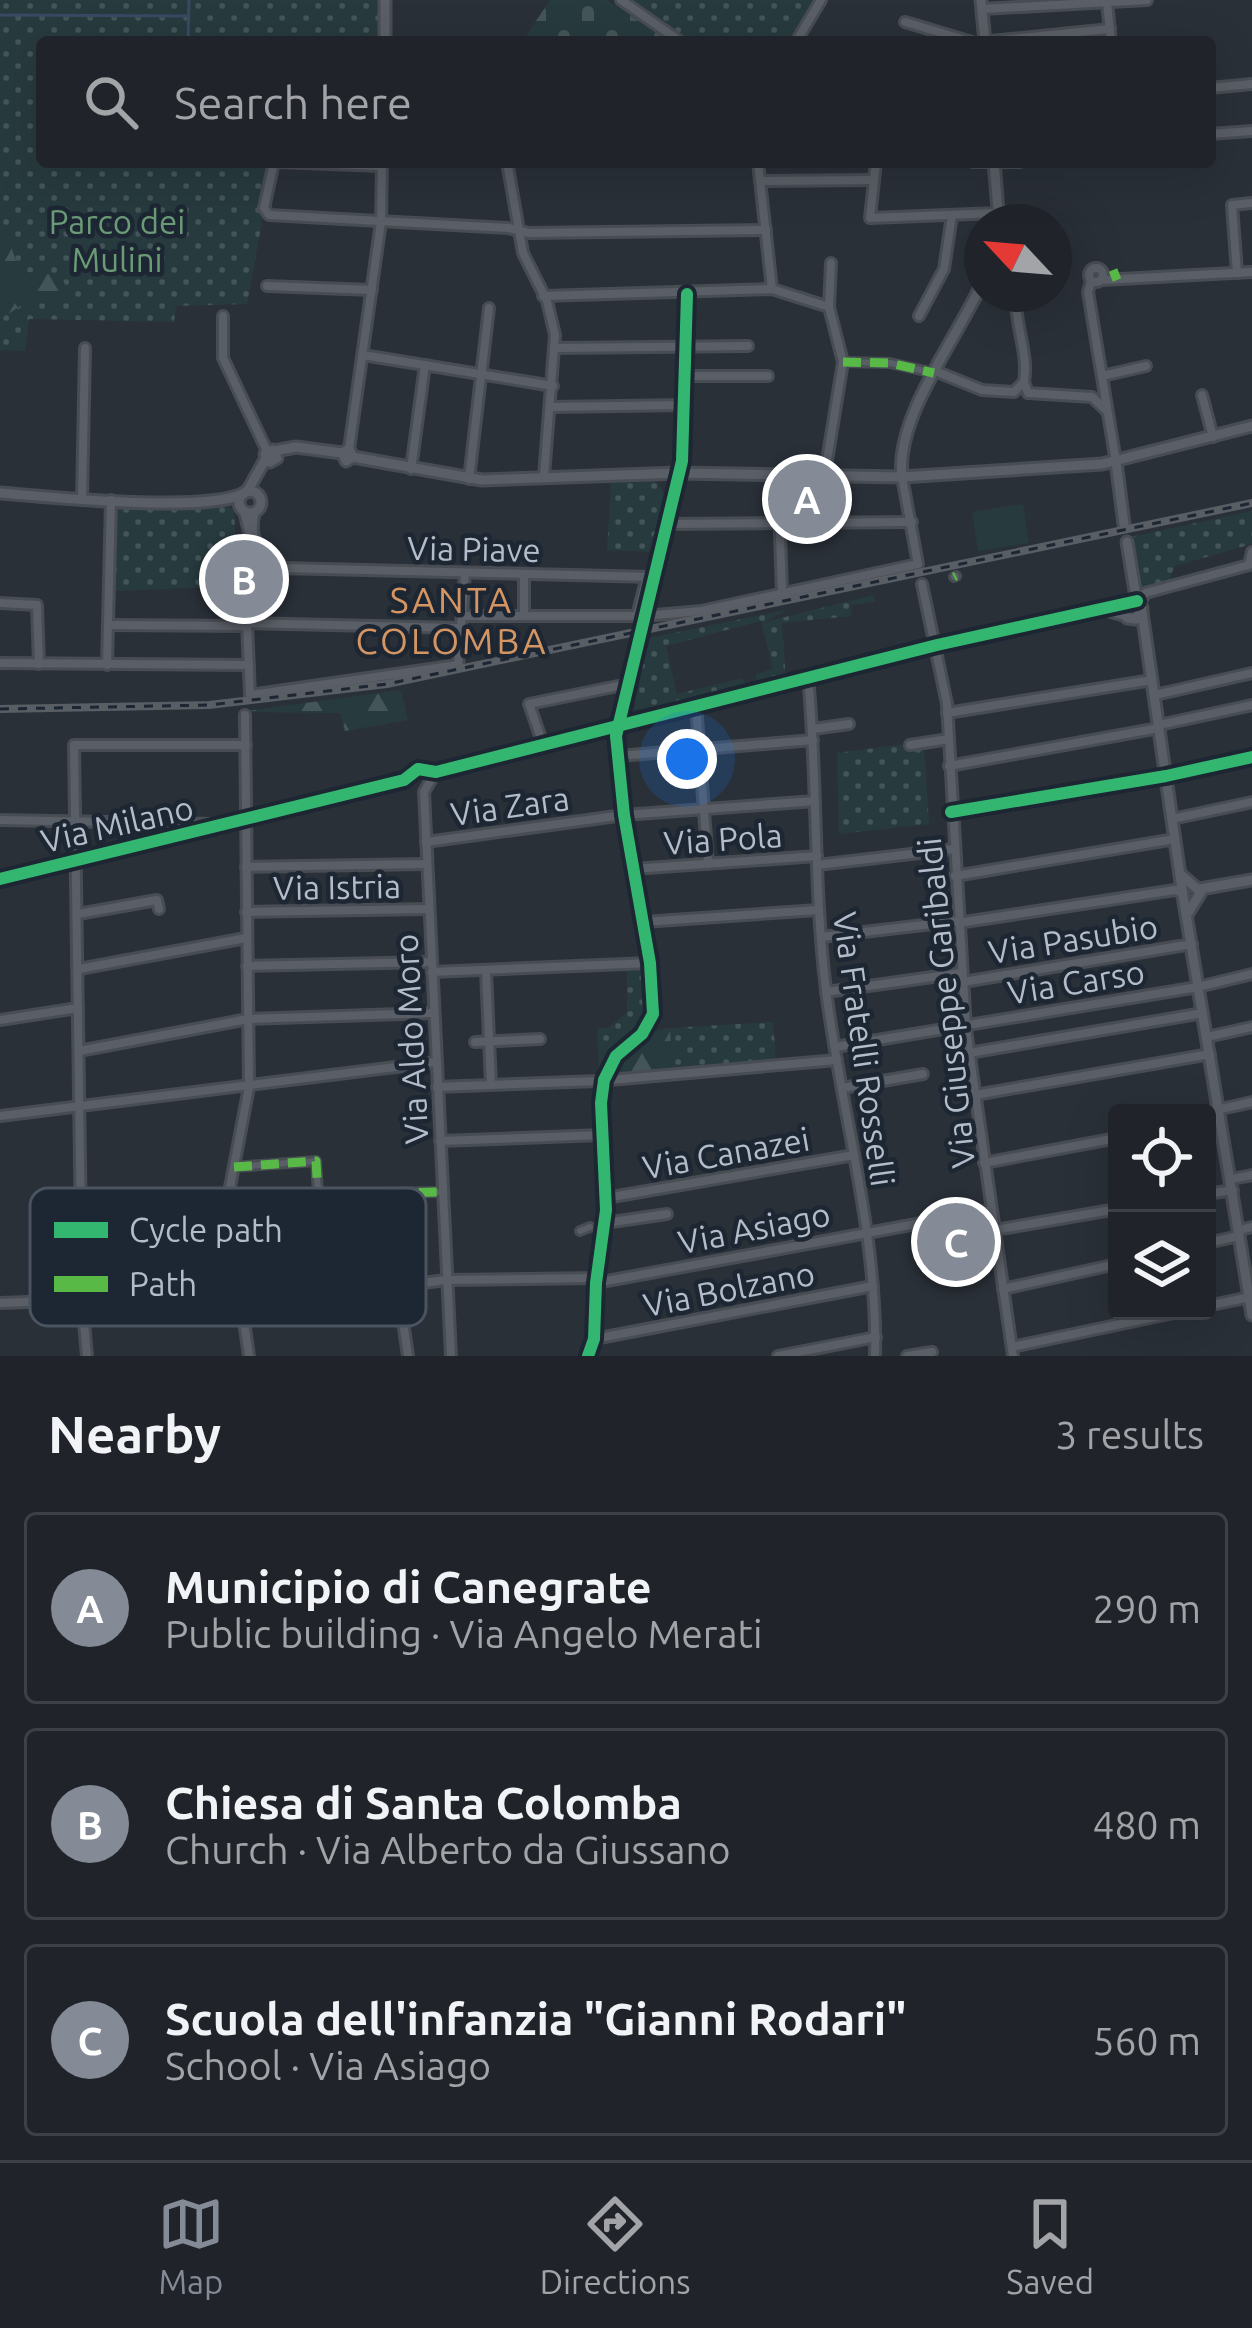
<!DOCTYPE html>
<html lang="en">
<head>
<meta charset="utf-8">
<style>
  :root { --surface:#20242a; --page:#282c32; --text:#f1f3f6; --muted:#a2a4a8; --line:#3d4147; --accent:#848b96 }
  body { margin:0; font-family:Ubuntu,sans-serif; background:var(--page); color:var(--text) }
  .controls { position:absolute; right:36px; bottom:36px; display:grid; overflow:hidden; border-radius:12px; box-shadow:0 12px 48px #0002 }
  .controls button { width:108px; height:108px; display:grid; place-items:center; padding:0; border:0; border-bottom:3px solid var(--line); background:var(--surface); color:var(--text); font:60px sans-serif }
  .compass { position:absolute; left:964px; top:204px; width:108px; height:108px; border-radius:50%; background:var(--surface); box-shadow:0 12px 48px #0002; rotate:296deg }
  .you { position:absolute; left:687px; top:759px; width:42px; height:42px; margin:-30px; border:9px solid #fff; border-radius:50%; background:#1a73e8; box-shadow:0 0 0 18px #1a73e833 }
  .badge { display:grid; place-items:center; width:78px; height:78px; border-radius:50%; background:var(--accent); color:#fff; font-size:39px; font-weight:700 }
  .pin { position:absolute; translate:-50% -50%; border:6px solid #fff; box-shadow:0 3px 12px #0006 }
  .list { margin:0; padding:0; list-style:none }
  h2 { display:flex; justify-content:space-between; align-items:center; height:156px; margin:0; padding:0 48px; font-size:51px }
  h2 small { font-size:39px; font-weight:400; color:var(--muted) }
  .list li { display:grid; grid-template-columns:78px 1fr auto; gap:36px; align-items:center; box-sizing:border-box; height:192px; margin:0 24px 24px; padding:0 24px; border:3px solid var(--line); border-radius:12px }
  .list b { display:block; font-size:45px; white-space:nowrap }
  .list p { margin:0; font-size:39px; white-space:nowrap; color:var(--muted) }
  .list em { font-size:39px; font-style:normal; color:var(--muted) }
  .icon { flex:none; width:66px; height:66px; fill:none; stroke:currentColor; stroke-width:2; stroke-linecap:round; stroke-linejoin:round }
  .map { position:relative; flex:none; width:1252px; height:1356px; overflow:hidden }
  .search { position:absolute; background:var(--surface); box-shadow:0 12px 48px #0002; left:36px; right:36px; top:36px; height:132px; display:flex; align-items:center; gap:30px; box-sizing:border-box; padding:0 42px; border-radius:12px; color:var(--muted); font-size:45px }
  .sheet { height:804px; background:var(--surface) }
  nav { display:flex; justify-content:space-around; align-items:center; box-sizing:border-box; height:168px; border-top:3px solid var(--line); background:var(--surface); font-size:33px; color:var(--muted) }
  nav a { display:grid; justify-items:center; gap:6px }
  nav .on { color:var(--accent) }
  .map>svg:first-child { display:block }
</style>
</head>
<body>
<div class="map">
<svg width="1252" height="1356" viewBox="0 0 1252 1356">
  <defs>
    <pattern id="grass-dots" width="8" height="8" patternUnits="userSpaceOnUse" patternTransform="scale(3)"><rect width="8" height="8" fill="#273a3e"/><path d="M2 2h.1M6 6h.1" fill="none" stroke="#445559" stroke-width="1.8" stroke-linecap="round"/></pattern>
    <pattern id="forest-firs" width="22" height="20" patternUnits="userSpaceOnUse" patternTransform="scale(3)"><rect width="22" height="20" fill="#273a3e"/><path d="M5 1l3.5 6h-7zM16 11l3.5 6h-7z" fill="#445559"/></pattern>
    <pattern id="cemetery-stones" width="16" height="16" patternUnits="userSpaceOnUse" patternTransform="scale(3)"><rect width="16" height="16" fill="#273a3e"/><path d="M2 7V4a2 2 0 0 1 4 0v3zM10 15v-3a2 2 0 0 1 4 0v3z" fill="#445559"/></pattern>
  </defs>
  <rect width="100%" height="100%" fill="#2a3038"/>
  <g fill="url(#grass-dots)">
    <polygon points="0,0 390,0 388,42 42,42 42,162 273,162 247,304 176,306 174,322 29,319 25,351 0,350"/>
    <polygon points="629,0 813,0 788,42 689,42"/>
    <polygon points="655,480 665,495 652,552 607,550 611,481"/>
    <polygon points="221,504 234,510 238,586 114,591 115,505"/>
    <polygon points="1252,511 1252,544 1175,566 1167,585 1141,590 1130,537"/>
    <polygon points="874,595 875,602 850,605 852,616 782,623 786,680 761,685 756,682 756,674 773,669 761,621 666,646 677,694 742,678 746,684 743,689 634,710 644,639 786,610 765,622"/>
    <polygon points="906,744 907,748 924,746 929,824 839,834 837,753"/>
    <path d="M627 969H646C645 984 648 1005 643 1019 639 1031 609 1059 599 1074L597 1028H608L627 1012Z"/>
    <polygon points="773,1022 776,1061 672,1071 670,1028"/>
  </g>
  <g fill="url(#forest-firs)">
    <polygon points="0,227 7,233 19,271 62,276 70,301 22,305 0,319"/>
    <polygon points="401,690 408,720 345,731 340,713 240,712"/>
    <path d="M670 1028 672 1071 613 1075C619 1051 644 1030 670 1028Z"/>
  </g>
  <polygon fill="url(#cemetery-stones)" points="550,0 607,0 670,42 522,42"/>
  <polygon fill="#273a3e" points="1023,504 1029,543 978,551 972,512"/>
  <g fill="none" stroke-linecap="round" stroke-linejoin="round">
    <g stroke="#384963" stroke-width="3">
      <polyline points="0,15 189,16"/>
      <polyline points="188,42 189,0"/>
    </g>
    <defs>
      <g id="pedestrian">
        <polyline points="843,362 890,363 934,373"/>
        <polyline points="954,577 956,576"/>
        <polyline points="234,1167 316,1161 318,1194 442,1192"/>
        <polyline points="580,1231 590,1227"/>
      </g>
      <g id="minor">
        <polyline points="621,0 681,42"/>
        <polyline points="1107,2 1111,42"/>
        <polyline points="982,9 1147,0"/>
        <polyline points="905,22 972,42"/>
        <polyline points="796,42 821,0"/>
        <polyline points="981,42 1110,29"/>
        <polyline points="1210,88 1252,84"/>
        <polyline points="1210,134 1252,131"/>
        <polyline points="274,162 264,208 269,215 508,228 529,233 766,230"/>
        <polyline points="279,162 382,166"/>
        <polyline points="507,162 523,253 547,301 555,335 544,476"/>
        <polyline points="758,162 772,289"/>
        <polyline points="876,162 870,218 998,213"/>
        <polyline points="973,162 1020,162"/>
        <polyline points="760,181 874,180"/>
        <circle cx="1096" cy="275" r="7"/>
        <polyline points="1237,273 1232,205 1252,203"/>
        <polyline points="1101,280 1252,272"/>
        <polyline points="1091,281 1088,292 1116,462"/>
        <polyline points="267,286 372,290"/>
        <path d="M1016 294C1014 324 1029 352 1024 382"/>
        <polyline points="543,296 772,289 829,307 843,362 825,473"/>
        <polyline points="829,307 831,263"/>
        <polyline points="223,316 223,358 267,451"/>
        <polyline points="919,316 944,269 952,215"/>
        <polyline points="556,348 748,346"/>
        <polyline points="363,355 553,386"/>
        <polyline points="935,371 982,390 1014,392 1023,383"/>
        <polyline points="685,376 768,376"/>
        <polyline points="1102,376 1146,366"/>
        <polyline points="1024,382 1028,393 1092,397 1107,411"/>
        <polyline points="1202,395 1213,437"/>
        <polyline points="551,407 685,405"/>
        <polyline points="349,449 381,222 382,162"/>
        <polyline points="411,469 425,365"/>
        <polyline points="778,474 782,593"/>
        <polyline points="469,479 489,308"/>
        <polyline points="82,500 85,348"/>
        <path d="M244 511C252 539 248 558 281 568L654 577"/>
        <path d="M255 512C248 537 258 552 280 563"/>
        <polyline points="667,524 912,522"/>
        <polyline points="252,571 247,623 250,695 458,665 465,573"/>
        <polyline points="922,584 947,704 966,1029 1013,1356"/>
        <polyline points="0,603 37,605 39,664"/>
        <polyline points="1140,603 1145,593 1249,565 1252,552"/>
        <polyline points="1098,608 1125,616"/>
        <polyline points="462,616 637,616 647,577"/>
        <polyline points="524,616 524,574"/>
        <polyline points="644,616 701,611 918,564 902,477"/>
        <polyline points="247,623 461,628"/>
        <polyline points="108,625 247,626"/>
        <polyline points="641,628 682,458 687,294"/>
        <polyline points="0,663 249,665"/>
        <polyline points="107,665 111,500"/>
        <path d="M808 677C818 781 813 886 826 990 841 1112 878 1233 875 1356"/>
        <polyline points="1155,695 1252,673"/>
        <polyline points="696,705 708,864"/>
        <polyline points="947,713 1152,680"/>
        <polyline points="245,715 249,1087 227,1203 249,1356"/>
        <polyline points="1159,725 1252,705"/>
        <polyline points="813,729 849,724"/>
        <polyline points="543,744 529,704 628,684"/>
        <polyline points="910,745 949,739"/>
        <polyline points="618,756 813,740"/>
        <polyline points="949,766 1159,728"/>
        <polyline points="435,773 424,792 451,1356"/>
        <polyline points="951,812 1166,776 1252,757"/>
        <polyline points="1172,819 1252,802"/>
        <polyline points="0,820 215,824"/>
        <polyline points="426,842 624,815 815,801"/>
        <polyline points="817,865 954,849"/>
        <polyline points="246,867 427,864"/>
        <polyline points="633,869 817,856"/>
        <polyline points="955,876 1175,839"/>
        <polyline points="0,879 404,780 418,769 436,772 933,646 1126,602"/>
        <polyline points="246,912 429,909"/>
        <polyline points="78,914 157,900 159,909"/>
        <polyline points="643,922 818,910"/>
        <polyline points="958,923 1175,890 1183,893"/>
        <polyline points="821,937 958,921"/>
        <polyline points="247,966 431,962"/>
        <polyline points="79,969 246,938"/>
        <polyline points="486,971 491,1084"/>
        <polyline points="432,972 650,963"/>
        <polyline points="963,982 1192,944"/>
        <polyline points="826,992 961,973"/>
        <polyline points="0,1020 78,1008"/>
        <polyline points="1207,1037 1252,1027"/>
        <polyline points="475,1042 540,1039"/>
        <polyline points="835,1047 1198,987 1252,974"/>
        <polyline points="79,1051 248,1019 433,1013"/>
        <polyline points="969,1053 1203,1013"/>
        <polyline points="437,1087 598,1081 837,1060"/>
        <polyline points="842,1088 923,1074"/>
        <polyline points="975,1095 1210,1054"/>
        <polyline points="1221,1109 1252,1102"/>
        <polyline points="0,1116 436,1062"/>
        <polyline points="440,1141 602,1135"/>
        <polyline points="984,1163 1117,1138"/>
        <polyline points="1232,1179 1252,1175"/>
        <polyline points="1207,1194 1233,1190"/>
        <polyline points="606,1198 854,1155"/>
        <polyline points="605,1223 667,1214"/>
        <polyline points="995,1230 1117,1209"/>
        <polyline points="1240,1230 1252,1227"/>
        <polyline points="1207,1243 1239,1236"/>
        <polyline points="232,1246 393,1230"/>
        <polyline points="596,1283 992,1210"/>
        <polyline points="398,1287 408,1356"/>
        <polyline points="1003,1289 1117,1264"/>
        <polyline points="0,1303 82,1300 236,1282"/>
        <polyline points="1207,1306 1250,1297"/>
        <polyline points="244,1308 445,1280 596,1278"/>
        <polyline points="594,1339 873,1286"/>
        <polyline points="1012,1347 1183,1311"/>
        <polyline points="87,1356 82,1300 74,745 246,745"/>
        <path d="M588 1356C597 1332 594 1309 596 1284 597 1260 605 1236 606 1212 608 1170 594 1126 603 1084 610 1049 654 1040 653 1002 652 914 617 829 617 740 617 708 630 673 638 642"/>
        <polyline points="778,1356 876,1337"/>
        <polyline points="907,1356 932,1352"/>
      </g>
      <g id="tertiary">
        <polyline points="981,0 985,42"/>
        <polyline points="385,42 385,0"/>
        <polyline points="994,162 999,222"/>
        <polygon points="349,449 353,457 346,461 342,453"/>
        <polygon points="273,450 277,458 270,462 265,454"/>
        <polyline points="274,451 296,447 342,453"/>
        <polyline points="353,457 482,480 679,473 902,477 1102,464 1252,426"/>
        <polyline points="1116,462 1124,524"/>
        <path d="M902 477C895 416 957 339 982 283"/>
        <circle cx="250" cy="502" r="11"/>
        <polyline points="247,492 266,458"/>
        <path d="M0 493C53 497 199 513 243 494"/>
        <polyline points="1127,542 1136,597 1142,608 1136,619"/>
        <polyline points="1142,612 1183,896 1252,1315"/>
        <polyline points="1136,619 1127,618 1123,610 1126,602 1137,601"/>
        <polyline points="1180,874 1201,892 1188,913"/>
        <polyline points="1200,889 1252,880"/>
      </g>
    </defs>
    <use href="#pedestrian" stroke="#484c53" stroke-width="12"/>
    <use href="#minor" stroke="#484c53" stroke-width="14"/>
    <use href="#tertiary" stroke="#484c53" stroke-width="15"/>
    <use href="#pedestrian" stroke="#5a5e66" stroke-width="6"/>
    <use href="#minor" stroke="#5a5e66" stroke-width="8"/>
    <use href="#tertiary" stroke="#5a5e66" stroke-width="9"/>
    <defs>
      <polyline id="rail" points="0,709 209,705 387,684 1252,503"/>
    </defs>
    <use href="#rail" stroke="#595d64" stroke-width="8"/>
    <use href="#rail" stroke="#1d2633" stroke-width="3" stroke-dasharray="9" stroke-linecap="butt"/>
    <g stroke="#58b947" stroke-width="9" stroke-dasharray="18 9" stroke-linecap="butt">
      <polyline points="1113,270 1117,280"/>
      <polyline points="843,362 890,363 934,373"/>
      <polyline points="260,558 264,554"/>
      <polyline points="954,577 956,576"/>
      <polyline points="234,1167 316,1161 318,1194 442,1192"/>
    </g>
    <defs>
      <g id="cycleway">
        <polyline points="951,812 1166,776 1252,757"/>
        <polyline points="0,879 404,780 418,769 436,772 937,645 1137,601"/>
        <polyline points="588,1356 594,1339 596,1283 606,1210 601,1103 604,1080 616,1056 642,1034 653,1014 650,963 624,815 616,736 682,461 687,294"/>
      </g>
    </defs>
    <use href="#cycleway" stroke="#1d2633" stroke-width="20"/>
    <use href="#cycleway" stroke="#33b770" stroke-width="12"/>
  </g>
  <g text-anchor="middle" stroke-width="9" stroke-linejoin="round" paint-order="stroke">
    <g font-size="33" fill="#6b9a76" stroke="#1d2633">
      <text x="117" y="234">Parco dei<tspan x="117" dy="38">Mulini</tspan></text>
    </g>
    <g font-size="33" fill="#b4bcc9" stroke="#1d2633">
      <text transform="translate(474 549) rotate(1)" y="12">Via Piave</text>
      <text transform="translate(510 806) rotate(-8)" y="12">Via Zara</text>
      <text transform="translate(117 824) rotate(-13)" y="12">Via Milano</text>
      <text transform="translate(723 839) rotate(-4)" y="12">Via Pola</text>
      <text transform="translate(337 887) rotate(-1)" y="12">Via Istria</text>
      <text transform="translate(1073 939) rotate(-9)" y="12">Via Pasubio</text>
      <text transform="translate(1076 982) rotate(-9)" y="12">Via Carso</text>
      <text transform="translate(946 1003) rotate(-96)" y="12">Via Giuseppe Garibaldi</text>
      <text transform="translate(411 1039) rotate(-93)" y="12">Via Aldo Moro</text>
      <text transform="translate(864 1049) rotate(82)" y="12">Via Fratelli Rosselli</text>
      <text transform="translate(726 1153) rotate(-10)" y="12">Via Canazei</text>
      <text transform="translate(754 1228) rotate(-11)" y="12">Via Asiago</text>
      <text transform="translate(729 1289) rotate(-11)" y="12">Via Bolzano</text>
    </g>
    <g font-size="36" letter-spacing="3" fill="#d59563" stroke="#1d2633">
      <text x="452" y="613">SANTA<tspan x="452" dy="41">COLOMBA</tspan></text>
    </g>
  </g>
  <rect x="30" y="1188" width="396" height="138" rx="18" fill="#1d2633" stroke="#4a5360" stroke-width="3"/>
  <rect x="54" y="1222" width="54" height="16" fill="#33b770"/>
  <rect x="54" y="1276" width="54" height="16" fill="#58b947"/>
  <g font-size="33" fill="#b4bcc9">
    <text x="129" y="1242">Cycle path</text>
    <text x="129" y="1296">Path</text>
  </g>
</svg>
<div class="controls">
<button><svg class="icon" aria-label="locate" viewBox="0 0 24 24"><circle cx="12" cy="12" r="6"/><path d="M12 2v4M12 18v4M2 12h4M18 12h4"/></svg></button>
<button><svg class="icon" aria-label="layers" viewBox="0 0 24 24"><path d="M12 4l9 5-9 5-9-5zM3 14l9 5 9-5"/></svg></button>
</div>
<svg class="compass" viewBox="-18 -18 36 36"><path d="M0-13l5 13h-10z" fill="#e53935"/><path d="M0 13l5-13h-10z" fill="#a2a4a8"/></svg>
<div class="you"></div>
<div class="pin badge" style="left:807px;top:499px">A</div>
<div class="pin badge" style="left:244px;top:579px">B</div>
<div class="pin badge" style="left:956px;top:1242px">C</div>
<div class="search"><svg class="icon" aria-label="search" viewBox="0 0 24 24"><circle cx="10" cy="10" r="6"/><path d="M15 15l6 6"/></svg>Search here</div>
</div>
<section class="sheet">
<h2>Nearby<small>3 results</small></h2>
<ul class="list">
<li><span class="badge">A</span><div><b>Municipio di Canegrate</b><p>Public building · Via Angelo Merati</p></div><em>290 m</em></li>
<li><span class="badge">B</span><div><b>Chiesa di Santa Colomba</b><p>Church · Via Alberto da Giussano</p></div><em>480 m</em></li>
<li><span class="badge">C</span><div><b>Scuola dell'infanzia &quot;Gianni Rodari&quot;</b><p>School · Via Asiago</p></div><em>560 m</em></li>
</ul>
</section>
<nav>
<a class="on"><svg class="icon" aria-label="map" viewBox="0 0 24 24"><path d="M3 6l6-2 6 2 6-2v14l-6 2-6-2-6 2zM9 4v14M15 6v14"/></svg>Map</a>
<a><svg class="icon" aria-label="directions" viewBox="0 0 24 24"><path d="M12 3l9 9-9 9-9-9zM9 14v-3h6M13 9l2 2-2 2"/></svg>Directions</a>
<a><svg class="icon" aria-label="saved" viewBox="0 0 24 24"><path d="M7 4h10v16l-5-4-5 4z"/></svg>Saved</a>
</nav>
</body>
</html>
